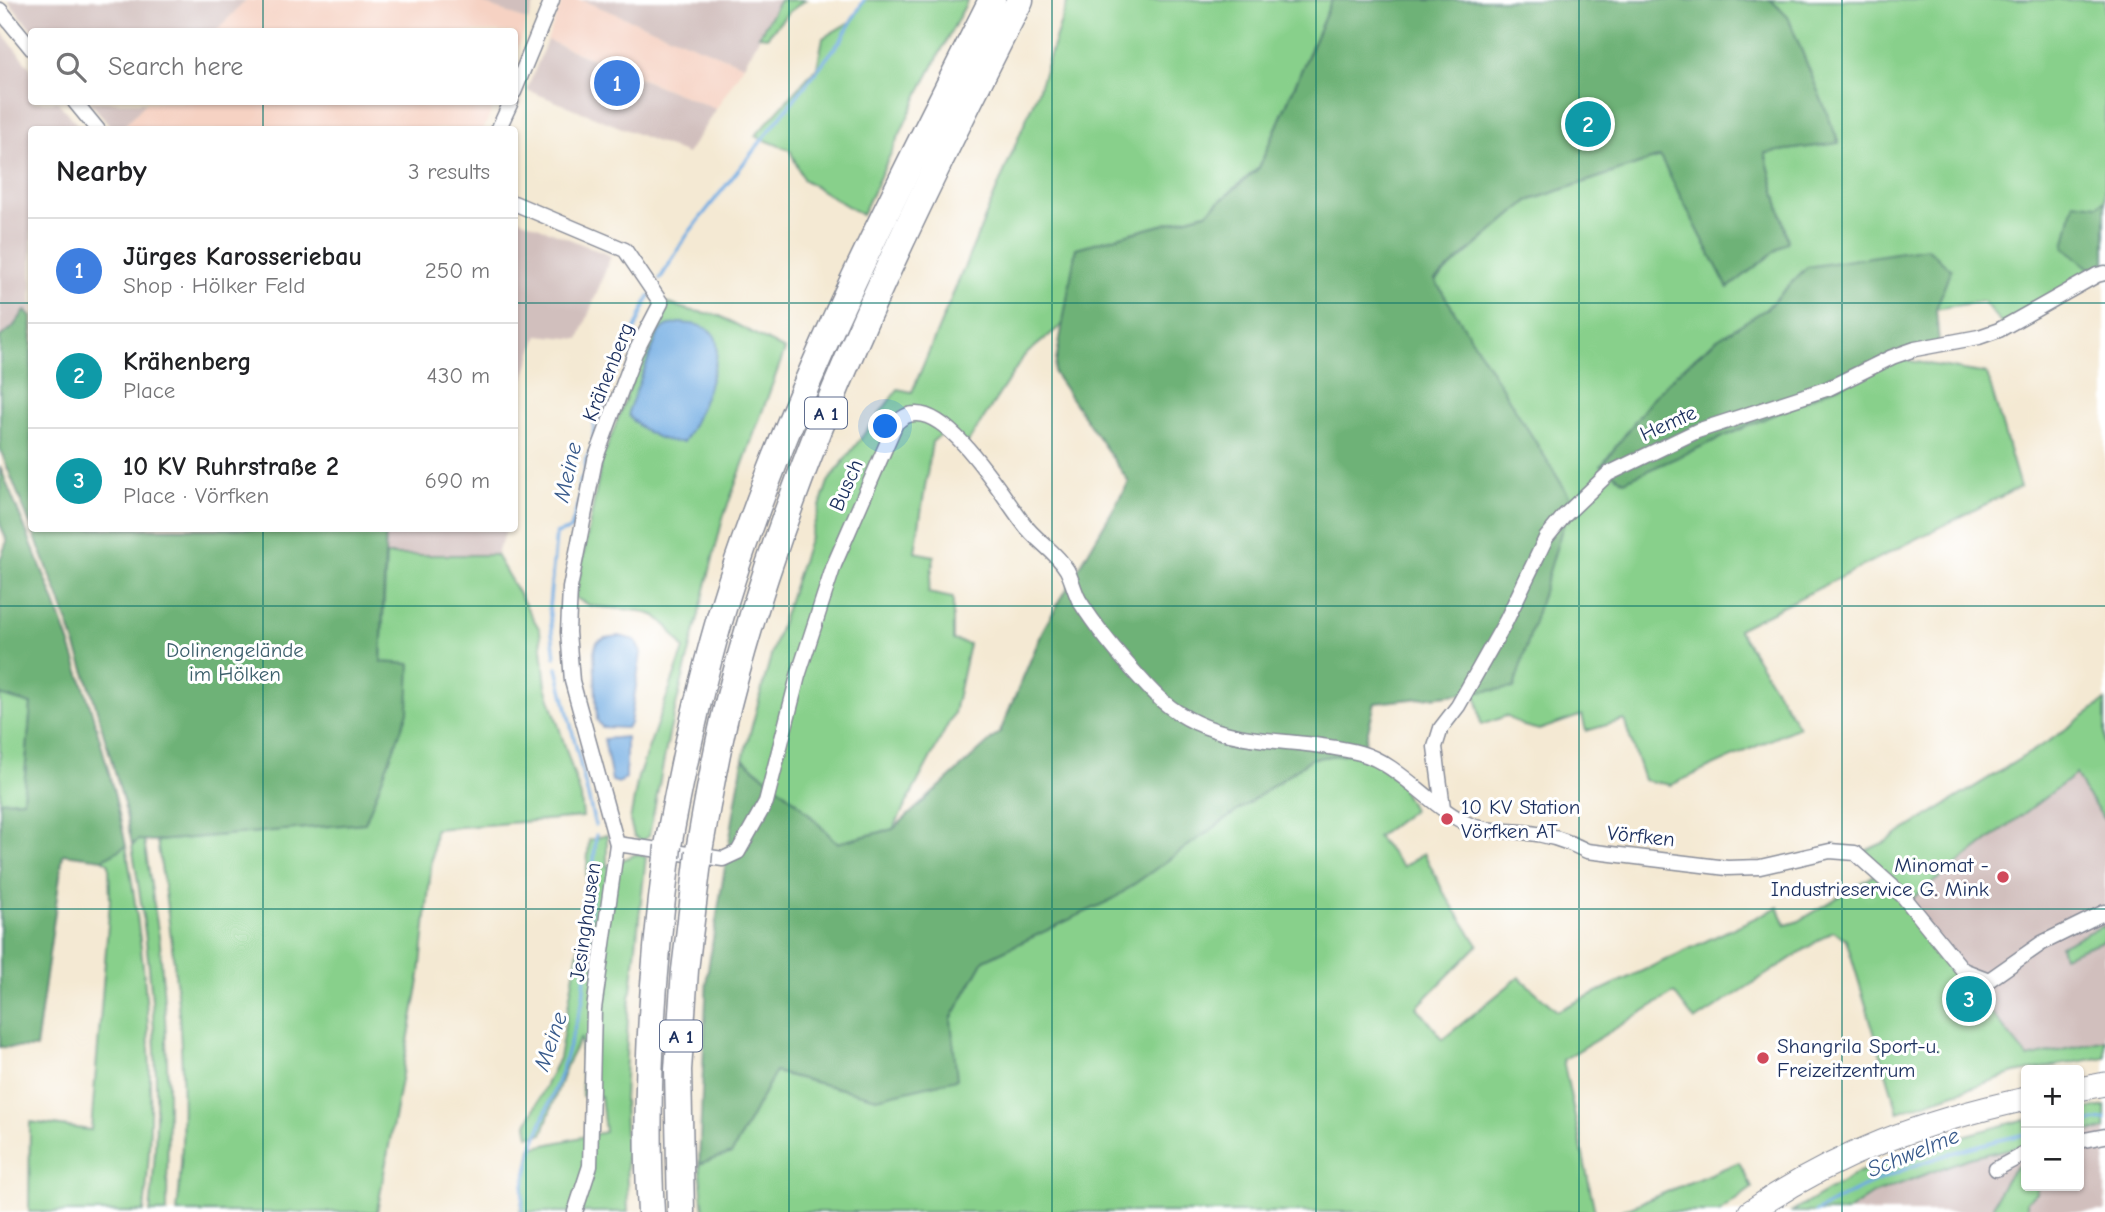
<!DOCTYPE html>
<html lang="en">
<head>
<meta charset="utf-8">
<style>
  :root { --surface:#fff; --page:#f2f2f2; --text:#202124; --muted:#757577; --line:#e0e0e0; --accent:#d1495b }
  body { margin:0; font-family:"Comic Neue",sans-serif; background:var(--page); color:var(--text) }
  .controls { position:absolute; right:21px; bottom:21px; display:grid; overflow:hidden; border-radius:7px; box-shadow:0 2px 5px #0004 }
  .controls button { width:63px; height:63px; display:grid; place-items:center; padding:0; border:0; border-bottom:2px solid var(--line); background:var(--surface); color:var(--text); font:35px sans-serif }
  .you { position:absolute; left:886px; top:427px; width:24px; height:24px; margin:-18px; border:5px solid #fff; border-radius:50%; background:#1a73e8; box-shadow:0 0 0 10px #1a73e833 }
  .badge { display:grid; place-items:center; width:46px; height:46px; border-radius:50%; background:var(--accent); color:#fff; font-size:23px; font-weight:700 }
  .pin { position:absolute; translate:-50% -50%; border:4px solid #fff; box-shadow:0 2px 7px #0006 }
  .list { margin:0; padding:0; list-style:none }
  h2 { display:flex; justify-content:space-between; align-items:center; height:91px; margin:0; padding:0 28px; font-size:30px }
  h2 small { font-size:23px; font-weight:400; color:var(--muted) }
  .list li { display:grid; grid-template-columns:46px 1fr auto; gap:21px; align-items:center; box-sizing:border-box; height:105px; padding:0 28px; border-top:2px solid var(--line) }
  .list b { display:block; font-size:26px; white-space:nowrap }
  .list p { margin:0; font-size:23px; white-space:nowrap; color:var(--muted) }
  .list em { font-size:23px; font-style:normal; color:var(--muted) }
  .icon { flex:none; width:38px; height:38px; fill:none; stroke:currentColor; stroke-width:2; stroke-linecap:round; stroke-linejoin:round }
  .map { position:relative; flex:none; width:2105px; height:1212px; overflow:hidden }
  .search { position:absolute; background:var(--surface); box-shadow:0 2px 5px #0004; left:28px; top:28px; width:490px; height:77px; display:flex; align-items:center; gap:18px; box-sizing:border-box; padding:0 24px; border-radius:7px; color:var(--muted); font-size:26px }
  .panel { position:absolute; background:var(--surface); box-shadow:0 2px 5px #0004; left:28px; top:126px; width:490px; height:406px; border-radius:7px }
  .map>svg:first-child { display:block }
</style>
</head>
<body>
<div class="map">
<svg width="2105" height="1212" viewBox="0 0 2105 1212">
  <rect width="100%" height="100%" fill="#fff"/>
  <filter id="ink" filterUnits="userSpaceOnUse"><feTurbulence type="fractalNoise" baseFrequency=".0143" numOctaves="2"/><feDisplacementMap in="SourceGraphic" scale="14" xChannelSelector="R" yChannelSelector="G"/><feConvolveMatrix kernelMatrix="1 2 1 2 8 2 1 2 1" color-interpolation-filters="sRGB"/></filter>
  <filter id="wash" filterUnits="userSpaceOnUse"><feTurbulence type="fractalNoise" baseFrequency=".00686" numOctaves="4" result="noise"/><feDisplacementMap in="SourceGraphic" scale="28" xChannelSelector="R" yChannelSelector="G"/><feGaussianBlur stdDeviation="1.57" result="paint"/><feColorMatrix in="noise" values="0 0 0 0 0 0 0 0 0 0 0 0 0 0 0 0 0 1.4 0 .05"/><feComposite in="paint" operator="in"/></filter>
  <g filter="url(#wash)">
    <rect width="100%" height="100%" fill="#f4e9d3"/>
    <g fill="#f6d2c3">
      <polygon points="246,0 475,0 528,21 515,54 514,32 215,32"/>
      <polygon points="563,0 581,0 744,65 716,109 547,40"/>
      <polygon points="147,102 495,102 484,129 120,130"/>
    </g>
    <g fill="#d1bfbd">
      <polygon points="7,0 246,0 215,32 33,31"/>
      <polygon points="475,0 536,0 528,21"/>
      <polygon points="581,0 780,0 744,65"/>
      <polygon points="0,30 31,69 32,102 58,102 81,129 32,130 31,317 24,311 12,328 0,337"/>
      <polygon points="547,40 592,59 716,109 687,154 527,90"/>
      <polygon points="90,102 147,102 120,130 113,129"/>
      <polygon points="515,217 611,256 579,339 538,335 515,405"/>
      <polygon points="386,529 507,529 496,555 386,555"/>
      <polygon points="2105,757 2105,925 2060,946 2063,956 2105,940 2105,1040 2028,1058 1957,970 1910,900 2067,778"/>
      <polygon points="2105,1129 2105,1212 1846,1212 1873,1194 1969,1158 2026,1145 2026,1186 2079,1186 2079,1134"/>
    </g>
    <g fill="#88d08b" stroke="#528074" stroke-width="2">
      <polygon points="780,0 805,0 789,12 767,37 759,36"/>
      <polygon points="864,0 968,0 921,89 862,215 803,179 790,150 755,136 817,67 823,38 851,21"/>
      <polygon points="1068,0 1332,0 1259,167 1206,213 1076,248 1063,324 1024,356 965,447 946,430 932,442 915,552 934,556 928,593 953,598 953,640 969,644 954,713 893,829 837,843 799,804 743,759 772,652 828,482 898,389 912,392 1038,91"/>
      <polygon points="1771,0 2105,0 2105,200 2099,204 2097,275 2003,326 1983,301 1936,309 1951,269 1807,267 1766,309 1716,340 1677,373 1653,398 1602,465 1899,359 1987,374 2020,487 1738,629 1799,727 1671,785 1644,780 1624,720 1586,731 1582,715 1539,730 1524,726 1506,716 1481,725 1476,692 1514,687 1435,281 1528,201 1660,157 1728,288 1788,241 1765,153 1838,143 1788,17"/>
      <polygon points="667,303 688,310 718,315 785,350 723,518 669,734 649,836 642,841 634,836 630,821 638,777 684,649 668,627 656,616 640,611 591,606 575,598 602,460 658,315"/>
      <path d="M386 555H496L540 630 546 686 581 797 583 817 435 829 420 975 377 1212H177C191 1089 177 963 157 841L350 824 369 812 408 712 381 663Z"/>
      <polygon points="0,695 31,704 23,800 0,801"/>
      <polygon points="2105,701 2105,820 2084,791 2076,774 1910,900 1957,970 2028,1058 2105,1040 2105,1057 2015,1073 1898,1112 1846,939 1833,931 1695,1021 1674,993 1563,1060 1595,1212 704,1212 699,1164 732,1153 775,1072 877,1098 951,1019 984,960 1113,899 1311,759 1363,751 1397,779 1413,810 1377,837 1403,867 1424,853 1444,893 1478,945 1417,1007 1443,1039 1519,977 1557,1011 1778,907 1786,925 1799,921 1876,874 1856,855 1885,842 2052,739"/>
      <polygon points="607,835 607,867 636,854 646,857 628,1017 624,1099 628,1212 520,1212 531,1148 605,1132 601,1097 582,1096 581,1037 567,1064 542,1134 529,1136 527,1124 559,1058 583,922 589,840"/>
      <path d="M138 840H144L160 943 165 1017 168 1086 167 1212H150C164 1090 153 966 132 846Z"/>
      <path d="M126 846C147 967 158 1090 144 1212H29L30 1122 91 1130 110 901 109 864 103 859Z"/>
      <polygon points="2105,925 2105,940 2063,956 2060,946"/>
      <polygon points="2105,1106 2105,1129 2079,1134 2079,1111"/>
      <polygon points="2026,1119 2026,1145 1969,1158 1873,1194 1846,1212 1792,1212 1859,1172 1933,1144"/>
      <path d="M2026 1161V1186H2038L2036 1193 2027 1201V1212H1991C1997 1195 2009 1168 2026 1161Z"/>
      <polygon points="1739,1162 1752,1188 1719,1212 1618,1212"/>
    </g>
    <g fill="#6eb277" stroke="#44706a" stroke-width="2">
      <polygon points="1332,0 1771,0 1788,17 1839,143 1765,153 1788,241 1728,288 1660,157 1528,201 1435,280 1571,499 1514,688 1375,703 1363,751 1311,759 1113,899 984,960 951,1019 957,1079 877,1098 775,1072 732,1153 699,1164 707,975 743,759 799,804 837,843 893,829 1000,732 1044,628 1129,482 1054,373 1076,248 1206,213 1259,168"/>
      <polygon points="2105,200 2105,274 2097,275 2064,247 2074,202 2098,205"/>
      <polygon points="1927,248 1951,269 1936,309 1939,344 1899,359 1624,481 1602,465 1653,398 1677,373 1716,340 1766,309 1807,267"/>
      <polygon points="25,311 32,317 32,528 386,529 381,662 410,664 408,712 365,823 157,841 138,840 132,845 124,804 92,693 59,597 0,449 0,337 12,328"/>
      <path d="M0 466C17 511 37 555 54 600 84 680 109 763 126 846L103 859 63 854 36 1048 0 1047V801L23 800 31 704 0 695V560L7 541 0 524Z"/>
    </g>
    <g fill="#71ace2" stroke="#466ea0" stroke-width="2">
      <path d="M679 323C691 324 706 324 714 335 727 352 695 426 683 442 662 443 643 432 629 416V409L659 332 667 326Z"/>
      <polygon points="619,636 635,640 641,653 630,724 626,728 602,727 597,720 594,651 597,642 605,638"/>
      <polygon points="626,737 626,778 619,783 612,781 604,739"/>
    </g>
    <g fill="none" stroke-linecap="round" stroke-linejoin="round">
      <g stroke="#71ace2" stroke-width="3.5">
        <polyline points="660,279 687,235 841,40 864,0"/>
        <polyline points="555,657 549,607 556,534 571,529 580,497 579,483 584,475 586,459 593,447 594,424 604,404 602,393 605,385 618,369 649,296"/>
        <polyline points="557,668 595,825"/>
        <polyline points="2079,1123 2105,1119"/>
        <polyline points="522,1212 523,1190 534,1143 560,1075 583,1000 596,835"/>
        <path d="M1816 1212C1880 1174 1954 1149 2026 1134"/>
      </g>
    </g>
  </g>
  <g filter="url(#ink)">
    <g fill="none" stroke-linecap="round" stroke-linejoin="round">
      <defs>
        <g id="minor">
          <polyline points="0,10 32,49"/>
          <polyline points="514,92 552,0"/>
          <polyline points="75,102 98,130"/>
          <polyline points="498,130 511,102"/>
          <polyline points="514,203 625,250 661,303 635,353 595,460 570,588 568,632 572,681 617,844 594,1009 590,1166 575,1212"/>
          <polyline points="1443,808 1435,747 1441,728 1458,706 1506,621 1546,538 1564,516 1608,474 1697,431 1829,388 1892,357 1915,349 1979,337 1999,330 2097,275 2105,273"/>
          <path d="M617 844 723 859 738 852 766 802 798 676 834 565 896 423C902 418 907 414 915 414 953 412 1003 497 1024 524 1036 541 1056 551 1067 570 1072 580 1074 590 1079 600 1098 631 1123 660 1148 687 1209 754 1283 733 1360 753 1400 764 1431 808 1470 825 1487 832 1504 830 1522 832 1545 834 1568 841 1587 851L1727 868 1760 867 1830 851 1855 853 1903 896 1963 970 1989 980 2042 943 2105 912"/>
          <polyline points="2079,1141 2105,1136"/>
          <polyline points="1996,1169 2026,1153"/>
        </g>
        <g id="primary">
          <polyline points="2079,1089 2105,1084"/>
          <path d="M1750 1212C1836 1153 1925 1121 2026 1099"/>
        </g>
        <g id="motorway">
          <path d="M668 846C688 737 712 629 751 524 816 343 906 172 992 0"/>
          <path d="M699 851C708 800 716 750 729 700 792 454 906 225 1020 0"/>
          <path d="M651 1212C644 1093 652 975 667 857"/>
          <polyline points="681,1212 678,1070 685,970 698,862"/>
        </g>
      </defs>
      <use href="#minor" stroke="#888c98" stroke-width="17"/>
      <use href="#primary" stroke="#888c98" stroke-width="25"/>
      <use href="#motorway" stroke="#888c98" stroke-width="29"/>
      <use href="#minor" stroke="#fff" stroke-width="14"/>
      <use href="#primary" stroke="#fff" stroke-width="23"/>
      <use href="#motorway" stroke="#fff" stroke-width="26"/>
      <defs>
        <g id="motorway-bridge">
          <polyline points="667,857 668,846"/>
          <polyline points="698,862 699,851"/>
        </g>
      </defs>
      <use href="#motorway-bridge" stroke="#888c98" stroke-width="29" stroke-linecap="butt"/>
      <use href="#motorway-bridge" stroke="#fff" stroke-width="26"/>
    </g>
  </g>
  <path fill="none" stroke="#0f766e" stroke-width="2" stroke-opacity="0.55" d="M263 0V32M526 0V1212M789 0V1212M1052 0V1212M1316 0V1212M1579 0V1212M1842 0V1212M263 102V130M0 303H32M514 303H2105M263 528V1212M0 606H2105M0 909H2105"/>
  <g fill="#d1495b" stroke="#fff" stroke-width="2.5">
    <circle cx="1447" cy="819" r="7"/>
    <circle cx="2003" cy="877" r="7"/>
    <circle cx="1763" cy="1058" r="7"/>
  </g>
  <g text-anchor="middle" stroke-width="6" stroke-linejoin="round" paint-order="stroke">
    <g fill="#fff" stroke="#5f6d8e" stroke-width="2">
      <rect x="805" y="397.5" width="42" height="31" rx="5"/>
      <rect x="660" y="1020.5" width="42" height="31" rx="5"/>
    </g>
    <g font-size="19" font-weight="bold" fill="#1b2f5e">
      <text x="826" y="420">A 1</text>
      <text x="681" y="1043">A 1</text>
    </g>
    <g font-size="21" fill="#1b2f5e" stroke="#fff">
      <text transform="translate(608 372) rotate(-68)" y="7">Krähenberg</text>
      <text transform="translate(1668 423) rotate(-24)" y="7">Hemte</text>
      <text transform="translate(846 485) rotate(-66)" y="7">Busch</text>
      <text transform="translate(1641 836) rotate(6)" y="7">Vörfken</text>
      <text transform="translate(585 922) rotate(-82)" y="7">Jesinghausen</text>
    </g>
    <g font-size="21" fill="#3c5f6c" stroke="#fff">
      <text x="235" y="657">Dolinengelände<tspan x="235" dy="24">im Hölken</tspan></text>
    </g>
    <g font-size="21" fill="#1b2f5e" stroke="#fff" text-anchor="start">
      <text x="1461" y="814">10 KV Station<tspan x="1461" dy="24">Vörfken AT</tspan></text>
      <text x="1989" y="872" text-anchor="end">Minomat -<tspan x="1989" dy="24">Industrieservice G. Mink</tspan></text>
      <text x="1777" y="1053">Shangrila Sport-u.<tspan x="1777" dy="24">Freizeitzentrum</tspan></text>
    </g>
    <g font-size="23" font-style="italic" fill="#395b8c" stroke="#fff">
      <text transform="translate(567 472) rotate(-77)" y="8">Meine</text>
      <text transform="translate(550 1041) rotate(-71)" y="8">Meine</text>
      <text transform="translate(1913 1152) rotate(-22)" y="8">Schwelme</text>
    </g>
  </g>
</svg>
<div class="controls">
<button>+</button>
<button>−</button>
</div>
<div class="you"></div>
<div class="pin badge" style="left:617px;top:83px;background:#3f7fe0">1</div>
<div class="pin badge" style="left:1588px;top:124px;background:#0f9aa8">2</div>
<div class="pin badge" style="left:1969px;top:999px;background:#0f9aa8">3</div>
<div class="search"><svg class="icon" aria-label="search" viewBox="0 0 24 24"><circle cx="10" cy="10" r="6"/><path d="M15 15l6 6"/></svg>Search here</div>
<section class="panel">
<h2>Nearby<small>3 results</small></h2>
<ul class="list">
<li><span class="badge" style="background:#3f7fe0">1</span><div><b>Jürges Karosseriebau</b><p>Shop · Hölker Feld</p></div><em>250 m</em></li>
<li><span class="badge" style="background:#0f9aa8">2</span><div><b>Krähenberg</b><p>Place</p></div><em>430 m</em></li>
<li><span class="badge" style="background:#0f9aa8">3</span><div><b>10 KV Ruhrstraße 2</b><p>Place · Vörfken</p></div><em>690 m</em></li>
</ul>
</section>
</div>
</body>
</html>
